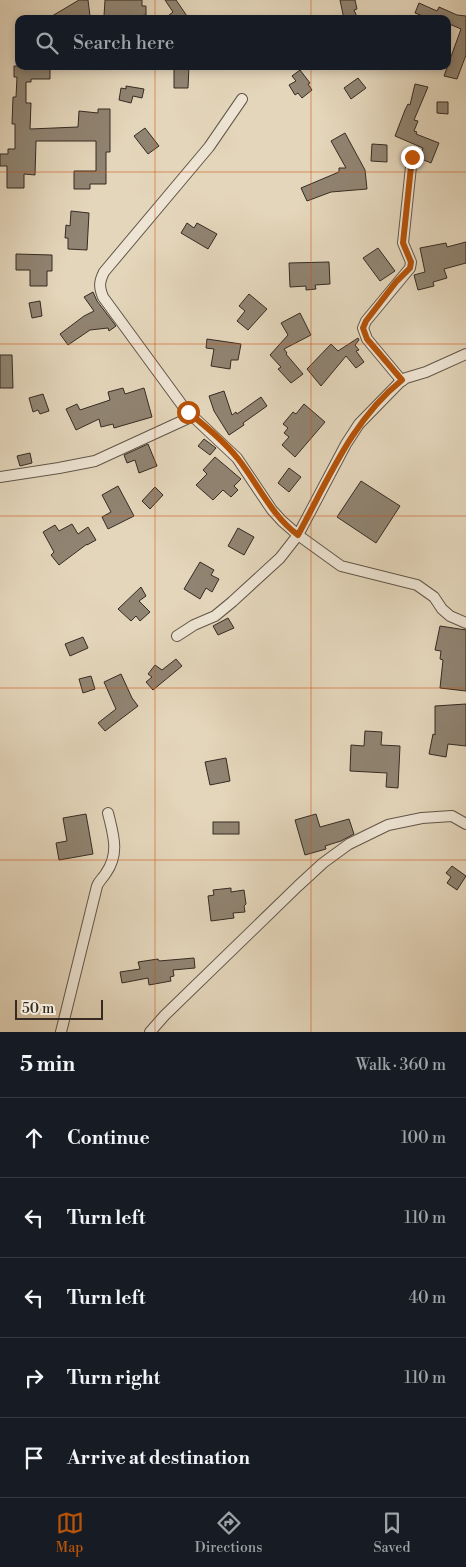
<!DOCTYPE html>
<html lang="en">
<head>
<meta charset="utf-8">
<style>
  :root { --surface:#171b24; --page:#242831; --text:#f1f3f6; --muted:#9ea1a6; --line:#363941; --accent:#b45309 }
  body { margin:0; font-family:"Libre Bodoni",serif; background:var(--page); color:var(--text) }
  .scale { position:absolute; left:15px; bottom:12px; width:88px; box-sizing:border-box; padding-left:5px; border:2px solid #352b23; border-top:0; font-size:14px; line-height:18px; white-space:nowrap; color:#352b23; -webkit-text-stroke:4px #ede4d3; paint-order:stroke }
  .stop { position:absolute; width:15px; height:15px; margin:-11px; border:4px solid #b45309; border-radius:50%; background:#fff }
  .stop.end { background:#b45309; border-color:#fff; box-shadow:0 1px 5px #0008 }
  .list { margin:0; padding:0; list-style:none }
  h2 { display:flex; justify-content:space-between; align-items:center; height:65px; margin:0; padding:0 20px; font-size:21px }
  h2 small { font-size:16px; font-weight:400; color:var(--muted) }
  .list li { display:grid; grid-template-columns:32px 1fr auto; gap:15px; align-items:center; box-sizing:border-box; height:80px; padding:0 20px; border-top:1px solid var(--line) }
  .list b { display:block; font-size:19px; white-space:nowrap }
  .list em { font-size:16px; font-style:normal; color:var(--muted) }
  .icon { flex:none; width:28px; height:28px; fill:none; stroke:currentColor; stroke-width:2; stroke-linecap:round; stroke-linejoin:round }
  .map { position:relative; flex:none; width:466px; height:1032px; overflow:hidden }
  .search { position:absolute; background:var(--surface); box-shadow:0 2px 8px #0003; left:15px; right:15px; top:15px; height:55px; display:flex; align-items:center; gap:12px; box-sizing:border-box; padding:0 18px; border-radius:10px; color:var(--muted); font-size:19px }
  .sheet { height:465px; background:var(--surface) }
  nav { display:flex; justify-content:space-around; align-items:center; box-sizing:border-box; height:70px; border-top:1px solid var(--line); background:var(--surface); font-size:14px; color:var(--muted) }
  nav a { display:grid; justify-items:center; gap:2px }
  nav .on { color:var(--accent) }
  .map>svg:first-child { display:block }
</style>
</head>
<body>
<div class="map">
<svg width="466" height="1032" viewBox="0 0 466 1032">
  <rect width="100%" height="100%" fill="#e4d6bb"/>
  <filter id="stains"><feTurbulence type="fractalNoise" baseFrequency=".004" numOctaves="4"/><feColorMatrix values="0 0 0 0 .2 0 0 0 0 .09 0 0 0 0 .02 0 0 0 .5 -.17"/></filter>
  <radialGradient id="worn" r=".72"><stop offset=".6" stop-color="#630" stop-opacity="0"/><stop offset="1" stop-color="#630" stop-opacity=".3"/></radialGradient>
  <g fill="#908472" stroke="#352b23">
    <polygon points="79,0 88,0 90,16 87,16 87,19 47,19"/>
    <polygon points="105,0 142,0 142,6 146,6 146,15 130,17 104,16"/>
    <polygon points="165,0 176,0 189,19 164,19 173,12"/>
    <polygon points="340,0 355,0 357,9 354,10 358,19 344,19"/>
    <polygon points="419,3 437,11 439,7 457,15 466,16 466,55 457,79 444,76 461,29 447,23 447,19 431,19 415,13"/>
    <polygon points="14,66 50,66 50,79 31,79 31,82 26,82 26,103 31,103 30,129 78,127 79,111 98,113 98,109 110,109 110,152 106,152 106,184 90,184 90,189 74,189 74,171 96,171 96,141 36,141 35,175 24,174 24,188 7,188 7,166 0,166 0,154 8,154 8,149 15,149 15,124 12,124 13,97 16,97 17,77 14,77"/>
    <polygon points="174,66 189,66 188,88 174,88"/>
    <polygon points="300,70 310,83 308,84 312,90 302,98 298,93 295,95 289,85 296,81 292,76"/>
    <polygon points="358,78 366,88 351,99 344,88"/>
    <polygon points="415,84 428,87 414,120 418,121 414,131 417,132 416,134 439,143 431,163 419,158 423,148 395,136 405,110 408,104 410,105"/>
    <polygon points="126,86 144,89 142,98 133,96 131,103 119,100 121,88 126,89"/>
    <polygon points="437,102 448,102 448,114 437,113"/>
    <polygon points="145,128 159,146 148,154 134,136"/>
    <polygon points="345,133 365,170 367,189 331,192 307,201 301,188 339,172 339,168 346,168 331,141"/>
    <polygon points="372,144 387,145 387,162 371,161"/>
    <polygon points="71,211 89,213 87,250 68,249 68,238 65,238 66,225 70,226"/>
    <polygon points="187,223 194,228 197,223 217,234 208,249 181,233"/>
    <polygon points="466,242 466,263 444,269 447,278 433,282 434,286 418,290 414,275 425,272 420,248 446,243 447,247"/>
    <polygon points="378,248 395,271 380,281 363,258"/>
    <polygon points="16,254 52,255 52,271 47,271 47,286 30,286 30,270 16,270"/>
    <polygon points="329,262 330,284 315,285 316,289 306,290 306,286 290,287 289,263"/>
    <polygon points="93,292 97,301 116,326 109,331 108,328 90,330 68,345 60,334 84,316 94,311 84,297"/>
    <polygon points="249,294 267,309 248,330 237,321 245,311 239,306"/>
    <polygon points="40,301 42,316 32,318 29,303"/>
    <polygon points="300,313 311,335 284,349 287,353 286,354 303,374 291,383 278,369 281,367 270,355 288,335 281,323"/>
    <polygon points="358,338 359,340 355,345 359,350 356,351 364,362 356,368 346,356 321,386 307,369 331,344 338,351"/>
    <polygon points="207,339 241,344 238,360 231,360 230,369 211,366 214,349 206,348"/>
    <polygon points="0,355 12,355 13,388 0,388"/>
    <polygon points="123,388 125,394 144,388 152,417 114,428 113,424 101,427 99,419 76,430 66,409 77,404 80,410 110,400 108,392"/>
    <polygon points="224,391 232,415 236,412 237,414 261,397 267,406 243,423 244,425 229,435 214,411 209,396"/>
    <polygon points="43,394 49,411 40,414 38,410 33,412 29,398"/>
    <polygon points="304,404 325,422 295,457 282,445 289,437 284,433 288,428 283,424 293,412 296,414"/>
    <polygon points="204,439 216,448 210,455 198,446"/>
    <polygon points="148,444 157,466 139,473 135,460 127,463 124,455"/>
    <polygon points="30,453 32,463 20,466 17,456"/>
    <polygon points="215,457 241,479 234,486 238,490 231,497 223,490 213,500 196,485 207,474 203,470"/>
    <polygon points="289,468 301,477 289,492 278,483"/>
    <polygon points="361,481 400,506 376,543 337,517"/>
    <polygon points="118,486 134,516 108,529 102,517 111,512 102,495"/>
    <polygon points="155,487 163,495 150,509 142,501"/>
    <polygon points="72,524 78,534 88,527 96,540 87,545 87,544 59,565 51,555 54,552 43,532 55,525 59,531"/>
    <polygon points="238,528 254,537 244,555 228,546"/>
    <polygon points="200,562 214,570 211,575 219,579 212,592 206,588 200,599 184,589"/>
    <polygon points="141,587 146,596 139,601 150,612 140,621 136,616 131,621 118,609"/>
    <polygon points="228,618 234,628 218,635 213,626"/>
    <polygon points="440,626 466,630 466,691 440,688 443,660 440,659 441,651 435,650"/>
    <polygon points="83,637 88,648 70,656 65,644"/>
    <polygon points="176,659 182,666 153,690 146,682 152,677 148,674 155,665 162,670"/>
    <polygon points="121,674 132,698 138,706 105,731 98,723 116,709 104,682"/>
    <polygon points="91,676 95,689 83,693 79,679"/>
    <polygon points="466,704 466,746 448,744 446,757 429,754 433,734 435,735 435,706"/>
    <polygon points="365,731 382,732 381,745 400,746 398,788 386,787 387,773 350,771 351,745 364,746"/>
    <polygon points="226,758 230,781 210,785 205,762"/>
    <polygon points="86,814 93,854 59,860 56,843 67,841 63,818"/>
    <polygon points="316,814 320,827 349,819 354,834 341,841 325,846 326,849 305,855 295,820"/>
    <rect x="213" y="822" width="26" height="12"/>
    <polygon points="452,866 466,876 457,890 447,883 451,877 446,873"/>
    <polygon points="231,888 231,892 244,890 246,904 244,906 245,912 233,913 234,918 211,921 208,896 214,895 213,890"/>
    <polygon points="194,958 195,968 173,970 174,976 170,977 171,981 149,985 148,978 122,983 120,972 140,969 138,962 158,959 159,961"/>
  </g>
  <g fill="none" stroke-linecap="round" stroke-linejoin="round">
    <defs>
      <g id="minor">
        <path d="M242 99 209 147 104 272C99 282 99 287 103 297L185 409 237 458 272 510 282 521 298 535 346 444 359 424 400 382 406 378 426 372 466 354"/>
        <polyline points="402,381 367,339 363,328 366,321 410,268 411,262 403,243 412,157"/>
        <polyline points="0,477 59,468 95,461 193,416"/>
        <polyline points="177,636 194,625 215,616 232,602 280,558 298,535 341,566 417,585 434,597 442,609 450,616 466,623"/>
        <path d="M61 1032 97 886C99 881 103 878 106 873 120 853 113 834 108 813"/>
        <polyline points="150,1032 165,1015 298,886 323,863 349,844 388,825 422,818 452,816 466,824"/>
      </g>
    </defs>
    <use href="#minor" stroke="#615649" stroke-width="12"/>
    <use href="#minor" stroke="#ede4d3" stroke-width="10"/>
  </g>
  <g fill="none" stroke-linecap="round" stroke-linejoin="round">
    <path stroke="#b45309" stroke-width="6" d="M188 412C205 426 225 442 239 460 259 486 272 516 298 535 328 480 352 420 402 380L367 339 363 328 366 321 396 282 410 268 411 262 403 243 412 157"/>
  </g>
  <path fill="none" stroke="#cd520f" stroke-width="1" stroke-opacity="0.55" d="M155 0V19M311 0V19M155 66V1032M311 66V1032M0 172H466M0 344H466M0 516H466M0 688H466M0 860H466"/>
  <rect width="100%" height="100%" filter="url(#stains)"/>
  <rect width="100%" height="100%" fill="url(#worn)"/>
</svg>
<div class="scale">50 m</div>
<div class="stop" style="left:188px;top:412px"></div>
<div class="stop end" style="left:412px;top:157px"></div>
<div class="search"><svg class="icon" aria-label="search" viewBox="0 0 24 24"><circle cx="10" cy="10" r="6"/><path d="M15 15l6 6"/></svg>Search here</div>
</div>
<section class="sheet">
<h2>5 min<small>Walk · 360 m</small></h2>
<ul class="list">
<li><svg class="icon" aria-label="ahead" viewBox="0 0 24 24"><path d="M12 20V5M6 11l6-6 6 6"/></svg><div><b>Continue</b></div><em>100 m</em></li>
<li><svg class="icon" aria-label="left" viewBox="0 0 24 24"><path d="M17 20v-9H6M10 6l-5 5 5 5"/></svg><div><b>Turn left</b></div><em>110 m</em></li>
<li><svg class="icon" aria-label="left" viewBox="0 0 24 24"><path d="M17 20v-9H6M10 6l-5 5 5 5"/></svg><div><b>Turn left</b></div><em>40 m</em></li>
<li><svg class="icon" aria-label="right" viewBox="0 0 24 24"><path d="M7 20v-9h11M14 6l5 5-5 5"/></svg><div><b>Turn right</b></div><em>110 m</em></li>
<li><svg class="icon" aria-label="arrive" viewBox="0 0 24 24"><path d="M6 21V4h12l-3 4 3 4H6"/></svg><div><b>Arrive at destination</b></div></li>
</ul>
</section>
<nav>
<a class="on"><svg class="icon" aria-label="map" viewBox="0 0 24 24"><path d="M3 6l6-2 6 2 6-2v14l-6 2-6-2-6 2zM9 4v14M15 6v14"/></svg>Map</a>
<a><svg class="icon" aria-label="directions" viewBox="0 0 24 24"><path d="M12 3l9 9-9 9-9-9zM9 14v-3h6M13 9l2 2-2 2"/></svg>Directions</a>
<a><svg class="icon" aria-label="saved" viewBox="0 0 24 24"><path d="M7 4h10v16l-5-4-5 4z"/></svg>Saved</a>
</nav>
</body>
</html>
